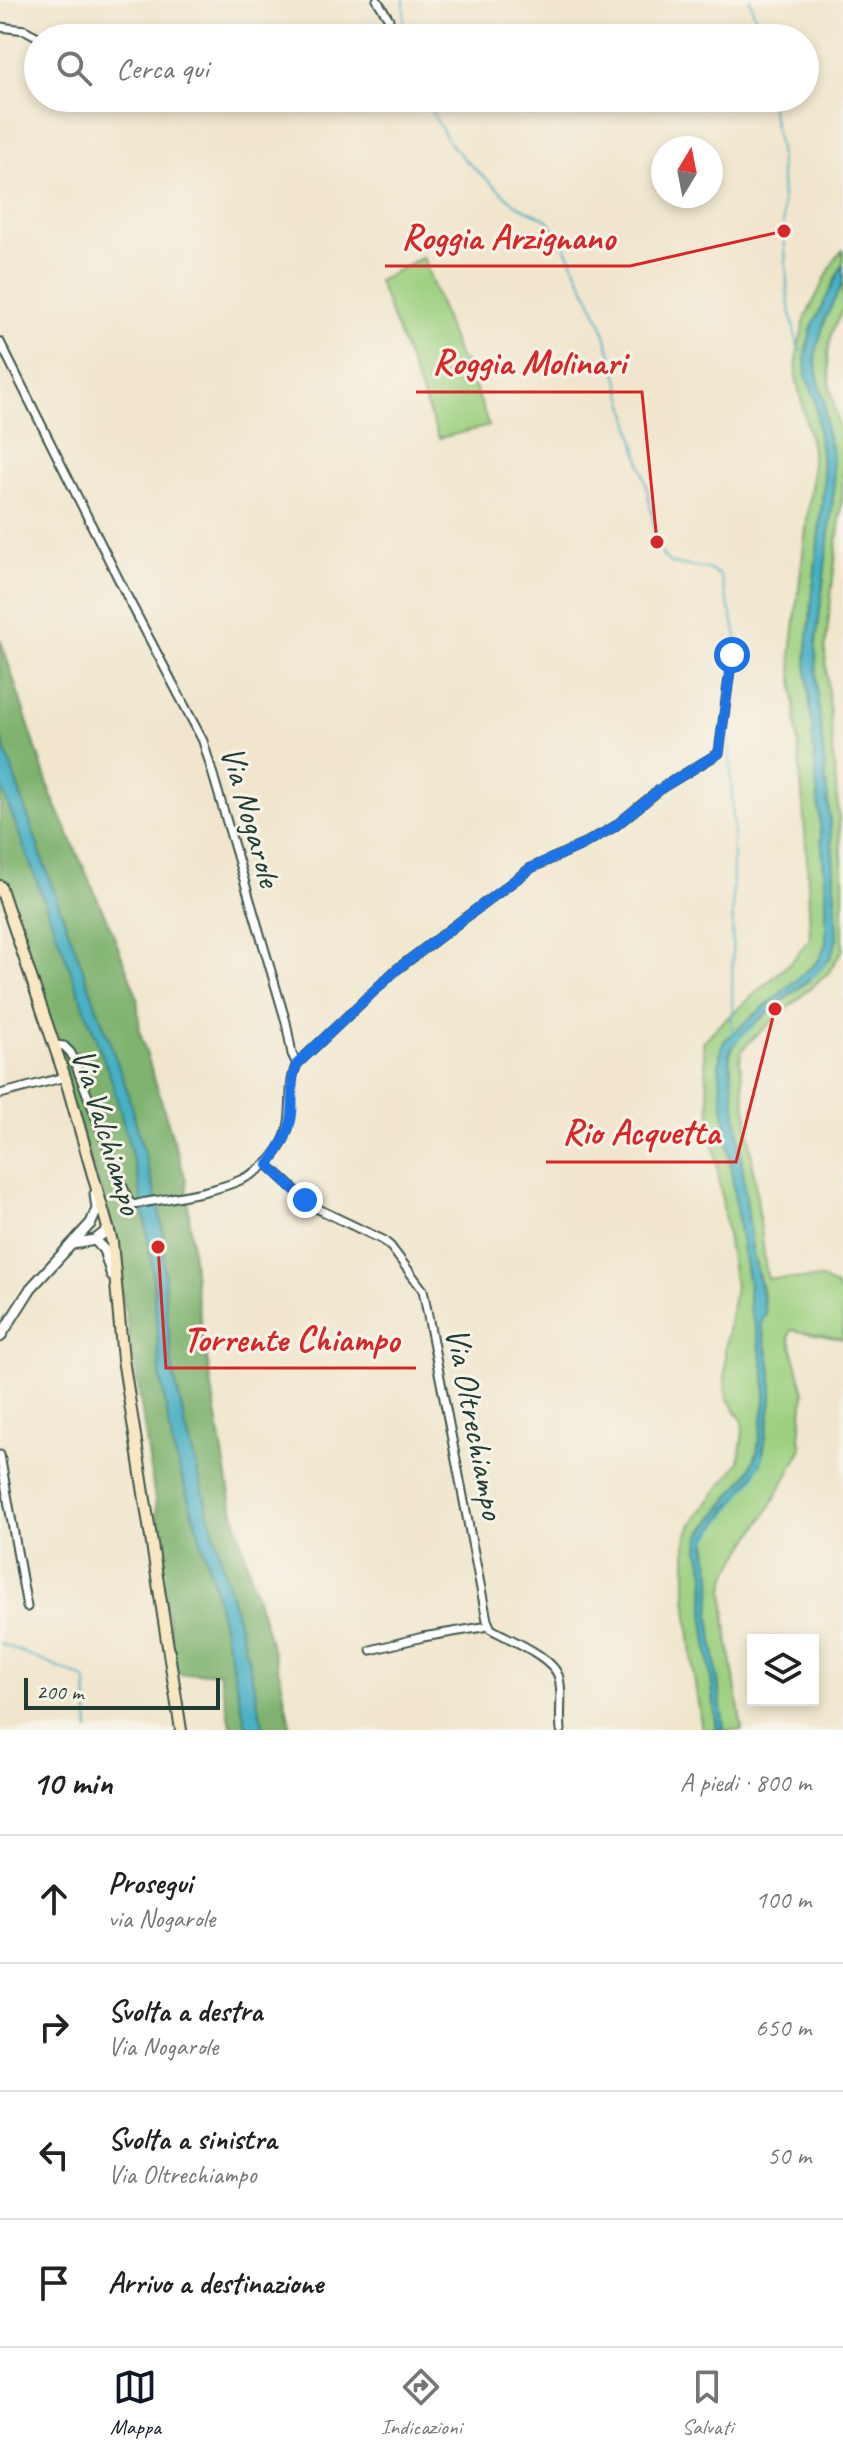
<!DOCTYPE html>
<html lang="it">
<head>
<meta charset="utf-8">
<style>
  :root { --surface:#fff; --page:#f6f6f6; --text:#222; --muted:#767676; --line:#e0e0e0; --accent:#111827 }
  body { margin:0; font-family:Caveat,sans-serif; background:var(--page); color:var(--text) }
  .controls { position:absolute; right:24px; bottom:24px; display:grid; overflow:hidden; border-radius:0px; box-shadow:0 4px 12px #0003 }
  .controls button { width:72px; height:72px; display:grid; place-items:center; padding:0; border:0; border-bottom:2px solid var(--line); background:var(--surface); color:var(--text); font:40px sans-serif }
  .compass { position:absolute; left:651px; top:136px; width:72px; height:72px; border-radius:50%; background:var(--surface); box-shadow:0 4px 12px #0003; rotate:10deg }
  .scale { position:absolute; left:24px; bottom:20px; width:196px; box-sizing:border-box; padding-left:8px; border:4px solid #1f3d34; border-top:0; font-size:22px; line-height:28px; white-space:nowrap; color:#1f3d34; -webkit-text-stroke:6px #f7f3e8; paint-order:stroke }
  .stop { position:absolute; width:24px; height:24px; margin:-18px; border:6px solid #1a73e8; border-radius:50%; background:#fff }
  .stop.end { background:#1a73e8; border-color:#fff; box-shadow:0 2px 8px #0008 }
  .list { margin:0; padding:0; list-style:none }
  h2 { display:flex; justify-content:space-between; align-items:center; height:104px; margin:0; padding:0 32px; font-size:34px }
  h2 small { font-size:26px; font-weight:400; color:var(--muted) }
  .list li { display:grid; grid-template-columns:52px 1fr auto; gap:24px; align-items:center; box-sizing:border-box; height:128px; padding:0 32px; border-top:2px solid var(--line) }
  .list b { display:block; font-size:30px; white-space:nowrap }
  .list p { margin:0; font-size:26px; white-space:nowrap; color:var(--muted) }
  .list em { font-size:26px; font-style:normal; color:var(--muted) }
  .icon { flex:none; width:44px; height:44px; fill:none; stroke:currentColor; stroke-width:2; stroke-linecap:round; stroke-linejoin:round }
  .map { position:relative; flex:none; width:843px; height:1730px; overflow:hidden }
  .search { position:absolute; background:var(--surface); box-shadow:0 4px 12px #0003; left:24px; right:24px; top:24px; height:88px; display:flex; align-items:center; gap:20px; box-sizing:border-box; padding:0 28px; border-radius:44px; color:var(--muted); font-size:30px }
  .sheet { height:616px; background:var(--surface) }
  nav { display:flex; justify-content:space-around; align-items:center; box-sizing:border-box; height:112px; border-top:2px solid var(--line); background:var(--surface); font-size:22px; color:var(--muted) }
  nav a { display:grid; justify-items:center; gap:4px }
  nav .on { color:var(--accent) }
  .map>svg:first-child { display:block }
</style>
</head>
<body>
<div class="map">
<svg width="843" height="1730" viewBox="0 0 843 1730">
  <rect width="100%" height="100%" fill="#f7f3e8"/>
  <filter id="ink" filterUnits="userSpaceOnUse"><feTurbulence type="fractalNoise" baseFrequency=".0125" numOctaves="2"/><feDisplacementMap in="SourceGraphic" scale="16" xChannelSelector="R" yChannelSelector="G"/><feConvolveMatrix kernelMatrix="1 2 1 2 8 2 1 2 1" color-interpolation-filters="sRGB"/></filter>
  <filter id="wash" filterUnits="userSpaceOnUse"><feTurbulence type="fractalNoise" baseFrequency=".006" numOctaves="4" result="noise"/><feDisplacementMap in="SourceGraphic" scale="32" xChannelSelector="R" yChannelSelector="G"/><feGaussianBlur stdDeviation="1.8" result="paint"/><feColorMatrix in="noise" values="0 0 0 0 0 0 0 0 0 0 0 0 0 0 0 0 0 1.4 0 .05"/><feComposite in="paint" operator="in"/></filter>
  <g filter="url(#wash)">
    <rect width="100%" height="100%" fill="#f1e6cd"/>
    <g fill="#9dd080" stroke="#5e865a" stroke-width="2">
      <path d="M843 250V264L833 283 806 347 805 360 815 398 824 483 806 659 826 894V943L820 958 814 965 725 1040 721 1048 719 1068C727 1138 735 1209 748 1279 750 1291 747 1311 754 1321L765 1373V1401L757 1453 748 1473 703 1530 699 1550 705 1573 704 1617 717 1730H702L694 1677 686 1596V1540L692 1524 705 1506 739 1462 743 1431 742 1420 727 1398 725 1386V1349L735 1287 712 1132 703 1042 717 1027 792 961 810 938 807 857 791 654 812 479V449L796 376 798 347 806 316 836 257Z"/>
      <polygon points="423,257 459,358 466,362 489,426 439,438 378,281"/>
      <polygon points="843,282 843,309 832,332 828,353 830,384 843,451 843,489 825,652 843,871 843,949 829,972 749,1042 741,1052 740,1061 767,1278 822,1279 836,1287 843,1296 843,1339 791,1330 789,1337 804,1392 800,1438 802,1448 769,1509 728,1573 724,1589 726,1625 742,1730 724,1730 710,1617 707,1538 754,1477 763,1454 772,1401 772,1372 761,1323 764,1308 763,1293 752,1249 729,1058 736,1040 743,1033 817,973 831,957 837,938 833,854 817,689 816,644 834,490 832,452 826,430 825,403 818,378 815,356 825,319"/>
    </g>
    <g fill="#7eb26e" stroke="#4e7851" stroke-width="2">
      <polygon points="0,638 52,797 112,931 137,996 140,1033 186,1180 196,1293 231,1501 251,1578 281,1679 291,1730 264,1730 247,1656 187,1432 173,1373 165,1296 163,1233 158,1205 126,1087 43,861 0,734"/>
      <polygon points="0,783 112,1081 139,1182 152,1265 160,1373 173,1448 212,1577 247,1730 232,1730 219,1672 176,1675 163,1585 158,1521 148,1452 135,1365 106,1208 0,888"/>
    </g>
    <g fill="#46b0c4" stroke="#32767c" stroke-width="2">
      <path d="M843 264V282L825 319 815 356 818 378 825 403 826 430 832 452 834 490 816 644 817 689 833 854 837 938 831 957 817 973 743 1033 729 1053 752 1249 766 1313 761 1323 772 1372V1401L761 1463 739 1497 730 1506 707 1538 706 1549 712 1573 710 1617 724 1730H717L704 1617 705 1573 699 1550 700 1536 748 1474 757 1453 765 1401V1373L754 1321C747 1311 750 1291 748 1279 735 1209 727 1138 719 1068L721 1048 725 1040 814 965 820 958 826 943V894L806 659 824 483 815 398 806 376 805 360 811 329Z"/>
      <polygon points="0,734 43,861 126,1087 158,1205 163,1233 165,1296 173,1373 187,1432 247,1656 264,1730 247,1730 212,1577 173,1448 160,1373 152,1265 139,1182 112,1081 0,783"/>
    </g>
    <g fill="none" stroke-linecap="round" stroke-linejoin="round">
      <g stroke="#46b0c4" stroke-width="2">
        <polyline points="404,0 404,38"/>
        <polyline points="750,0 761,38"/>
        <polyline points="428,98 429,107 449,142 465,160 516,205 548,220 563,242 601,322 615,367 646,484 657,542 663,556 670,563 708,569 720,575 737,636 729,732 733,823 732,1034"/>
        <polyline points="769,98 779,148 788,299 798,348 806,353"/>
        <polyline points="811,978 826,962"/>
        <polyline points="735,1042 757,1023"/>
        <polyline points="706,1541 754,1478 763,1454"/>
        <polyline points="0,1643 83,1678 86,1681 89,1730"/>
      </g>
    </g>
  </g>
  <g filter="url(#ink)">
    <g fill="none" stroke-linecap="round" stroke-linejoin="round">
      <defs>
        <g id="minor">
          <polyline points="377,0 389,19 386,34 383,38"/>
          <polyline points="0,27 25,30 40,38"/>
          <polyline points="0,342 127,596 203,741 286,1022 292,1054 297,1064"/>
          <path d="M54 1045 64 1046 71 1053 129 1202 134 1205C146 1201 159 1201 171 1198 214 1190 267 1182 285 1137 295 1113 286 1086 297 1064L396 970 531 868 582 845 614 827 663 787 719 753 732 655"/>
          <polyline points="0,1094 65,1077"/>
          <path d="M268 1165 314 1207 383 1240 391 1247 423 1290 487 1620 491 1629C509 1639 554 1657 559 1678 563 1694 559 1713 561 1730"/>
          <polyline points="0,1455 27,1607"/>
          <polyline points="371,1650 423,1637 489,1626"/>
        </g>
        <g id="tertiary">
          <polyline points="95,1240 104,1250 112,1276"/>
          <polyline points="72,1244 95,1240 109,1229"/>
          <polyline points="0,1337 31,1288 91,1223 97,1209 95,1194"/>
        </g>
        <polyline id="secondary" points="0,886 65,1077 112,1242 123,1359 181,1730"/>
      </defs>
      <use href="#minor" stroke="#3e564b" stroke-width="11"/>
      <use href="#tertiary" stroke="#3e564b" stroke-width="13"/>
      <use href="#secondary" stroke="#3e564b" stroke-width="14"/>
      <use href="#minor" stroke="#fff" stroke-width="7"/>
      <use href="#tertiary" stroke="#fff" stroke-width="9"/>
      <use href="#secondary" stroke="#f9e7c3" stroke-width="10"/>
    </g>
  </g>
  <g fill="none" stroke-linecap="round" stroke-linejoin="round" filter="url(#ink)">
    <path stroke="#1a73e8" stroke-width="10" d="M305 1200 268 1165C279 1149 290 1133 292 1114 294 1096 289 1080 297 1064L396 970 531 868 582 845 614 827 663 787 719 753 732 655"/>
  </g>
  <g text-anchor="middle" stroke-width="6" stroke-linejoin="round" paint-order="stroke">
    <g font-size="34" fill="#1f3d34" stroke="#f7f3e8">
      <text transform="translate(252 816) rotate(74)" y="12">Via Nogarole</text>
      <text transform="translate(108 1131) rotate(73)" y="12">Via Valchiampo</text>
      <text transform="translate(476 1423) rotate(79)" y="12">Via Oltrechiampo</text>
    </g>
  </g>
  <path fill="none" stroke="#d62828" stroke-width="3" d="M784 231L630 266H385M657 542L642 392H416M775 1009L736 1162H546M158 1247L166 1368H416"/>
  <g fill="#d62828" stroke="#f7f3e8" stroke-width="3">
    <circle cx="784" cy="231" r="8"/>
    <circle cx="657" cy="542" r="8"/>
    <circle cx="775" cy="1009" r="8"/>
    <circle cx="158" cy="1247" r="8"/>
  </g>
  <g font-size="36" text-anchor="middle" font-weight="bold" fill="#d62828" stroke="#f7f3e8" stroke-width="6" stroke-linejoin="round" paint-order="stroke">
    <text x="508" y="249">Roggia Arzignano</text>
    <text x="529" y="374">Roggia Molinari</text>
    <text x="641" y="1144">Rio Acquetta</text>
    <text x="291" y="1351">Torrente Chiampo</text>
  </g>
</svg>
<div class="controls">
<button><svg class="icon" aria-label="layers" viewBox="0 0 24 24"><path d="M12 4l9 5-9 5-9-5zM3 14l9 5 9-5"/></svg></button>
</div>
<svg class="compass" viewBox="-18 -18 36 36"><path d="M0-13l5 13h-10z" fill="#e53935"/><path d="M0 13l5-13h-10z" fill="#767676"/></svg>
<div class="scale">200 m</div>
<div class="stop" style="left:732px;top:655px"></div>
<div class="stop end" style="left:305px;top:1200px"></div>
<div class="search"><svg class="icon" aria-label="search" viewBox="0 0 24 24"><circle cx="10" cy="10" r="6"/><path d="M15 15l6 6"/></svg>Cerca qui</div>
</div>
<section class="sheet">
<h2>10 min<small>A piedi · 800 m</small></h2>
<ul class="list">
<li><svg class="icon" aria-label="ahead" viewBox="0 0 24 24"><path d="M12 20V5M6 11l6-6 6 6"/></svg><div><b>Prosegui</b><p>via Nogarole</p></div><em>100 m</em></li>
<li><svg class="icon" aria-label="right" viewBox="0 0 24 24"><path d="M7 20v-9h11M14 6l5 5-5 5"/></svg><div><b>Svolta a destra</b><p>Via Nogarole</p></div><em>650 m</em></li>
<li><svg class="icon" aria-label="left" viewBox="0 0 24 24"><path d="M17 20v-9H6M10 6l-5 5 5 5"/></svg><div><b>Svolta a sinistra</b><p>Via Oltrechiampo</p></div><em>50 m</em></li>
<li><svg class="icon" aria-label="arrive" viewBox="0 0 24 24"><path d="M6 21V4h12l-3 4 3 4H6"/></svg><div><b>Arrivo a destinazione</b></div></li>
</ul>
</section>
<nav>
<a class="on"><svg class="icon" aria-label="map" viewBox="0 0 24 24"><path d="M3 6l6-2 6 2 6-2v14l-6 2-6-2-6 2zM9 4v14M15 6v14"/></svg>Mappa</a>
<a><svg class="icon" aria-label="directions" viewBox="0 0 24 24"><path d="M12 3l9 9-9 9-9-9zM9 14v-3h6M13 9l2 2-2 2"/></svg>Indicazioni</a>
<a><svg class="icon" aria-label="saved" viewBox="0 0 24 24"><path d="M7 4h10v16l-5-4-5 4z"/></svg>Salvati</a>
</nav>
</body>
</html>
